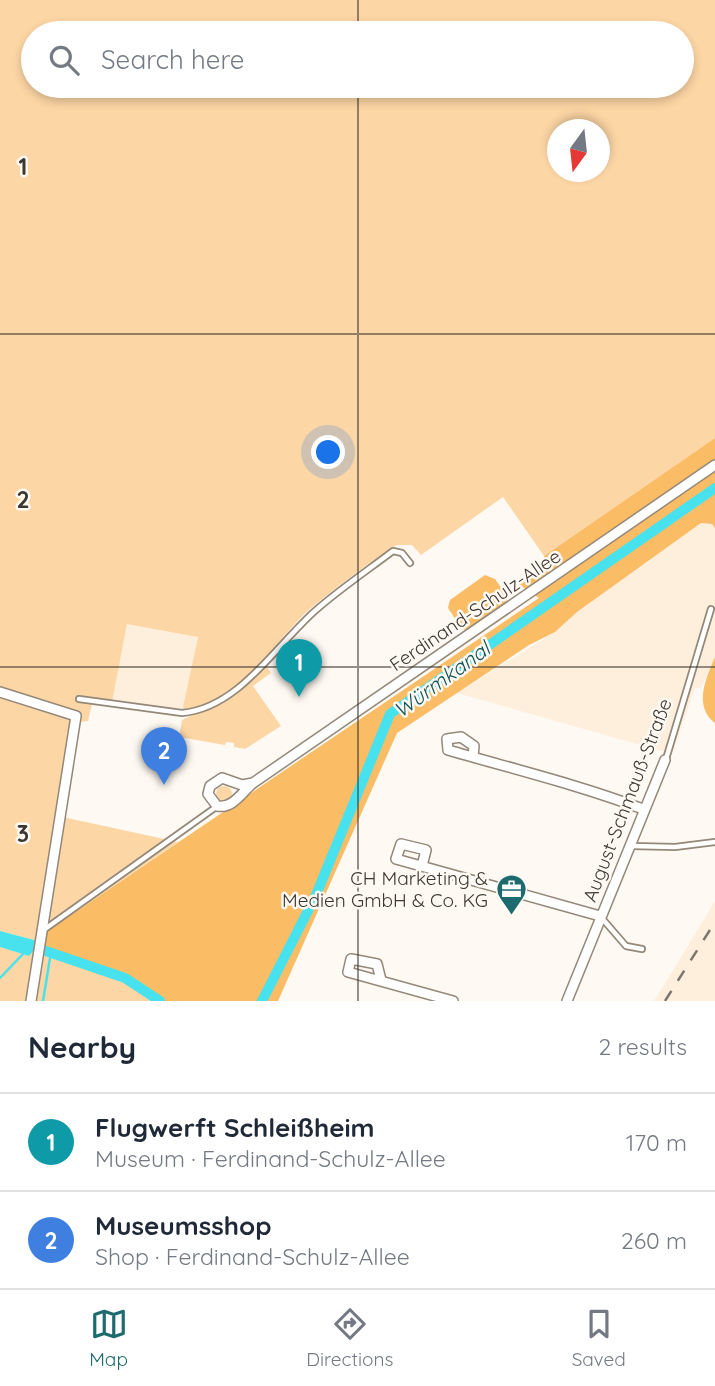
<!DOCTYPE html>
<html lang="en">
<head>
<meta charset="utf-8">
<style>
  :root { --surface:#fff; --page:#f2f2f3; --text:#1f2937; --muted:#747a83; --line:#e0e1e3; --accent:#1d6a6f }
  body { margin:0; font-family:Quicksand,sans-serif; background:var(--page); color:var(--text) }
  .compass { position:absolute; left:547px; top:119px; width:63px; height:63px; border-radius:50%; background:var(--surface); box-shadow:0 4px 10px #0003; rotate:195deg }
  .you { position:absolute; left:329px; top:453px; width:24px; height:24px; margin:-18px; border:5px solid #fff; border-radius:50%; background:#1a73e8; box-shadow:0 0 0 10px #1a73e833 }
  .badge { display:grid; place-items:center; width:46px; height:46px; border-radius:50%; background:var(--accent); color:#fff; font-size:23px; font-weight:700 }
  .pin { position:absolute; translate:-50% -58px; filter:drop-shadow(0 2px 4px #0008) }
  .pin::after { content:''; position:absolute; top:37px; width:24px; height:21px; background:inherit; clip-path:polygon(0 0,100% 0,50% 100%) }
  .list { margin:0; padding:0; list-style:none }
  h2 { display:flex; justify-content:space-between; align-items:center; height:91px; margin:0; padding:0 28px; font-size:30px }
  h2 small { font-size:23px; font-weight:400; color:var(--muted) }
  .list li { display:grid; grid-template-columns:46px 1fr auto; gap:21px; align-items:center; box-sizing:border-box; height:98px; padding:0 28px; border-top:2px solid var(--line) }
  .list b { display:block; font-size:26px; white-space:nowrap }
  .list p { margin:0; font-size:23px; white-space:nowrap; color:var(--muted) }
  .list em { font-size:23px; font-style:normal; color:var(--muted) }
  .icon { flex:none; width:38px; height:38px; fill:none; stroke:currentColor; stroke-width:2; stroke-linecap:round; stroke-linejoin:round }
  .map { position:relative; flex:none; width:715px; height:1001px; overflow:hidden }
  .search { position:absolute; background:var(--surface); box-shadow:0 4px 10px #0003; left:21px; right:21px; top:21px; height:77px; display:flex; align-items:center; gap:18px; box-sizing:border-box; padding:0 24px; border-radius:38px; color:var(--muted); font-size:26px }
  .sheet { height:287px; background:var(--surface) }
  nav { display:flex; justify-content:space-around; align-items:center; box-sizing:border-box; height:98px; border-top:2px solid var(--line); background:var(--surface); font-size:19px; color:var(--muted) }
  nav a { display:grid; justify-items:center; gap:4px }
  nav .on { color:var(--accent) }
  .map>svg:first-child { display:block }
</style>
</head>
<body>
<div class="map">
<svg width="715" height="1001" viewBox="0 0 715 1001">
  <rect width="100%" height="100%" fill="#fef9f2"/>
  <g fill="#feefdd">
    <polygon points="701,523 712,524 715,528 715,657 701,688 695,688 672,754 457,693 555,632 577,612"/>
    <polygon points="127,623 198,636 184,709 112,702"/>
    <polygon points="715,901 715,1001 654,1001 669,977"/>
  </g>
  <g fill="#fdd6a5" fill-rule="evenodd">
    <path d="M0 0H715V438L544 556 503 497 421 555 412 545H397C368 563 338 586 311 608 273 641 240 707 184 709L183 707 198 637 127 624 112 702 93 700 88 721 73 723 58 816 178 842 34 940 0 931ZM33 33H682V86H33ZM558 130H600V172H558Z"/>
    <polygon points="268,663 267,667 271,673 253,686 281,726 245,749 234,747 234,743 226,742 225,745 179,737 182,720 224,701"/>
    <circle cx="224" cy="794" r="8"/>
    <path d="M0 947 29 956 36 948C81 960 121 976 160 1001H0Z"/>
  </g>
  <g fill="#fbbc66">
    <polygon points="715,438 715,528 712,524 701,523 577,612 555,632 529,645 397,733 278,1001 160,1001 125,978 77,959 36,948 34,940 539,598 518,584 546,562 544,556"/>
    <polygon points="485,575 495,579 508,597 505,604 467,630 462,629 448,608 450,600"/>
    <path d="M715 657V723C693 706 706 678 715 657Z"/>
  </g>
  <polygon fill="#47e2ed" points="0,931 34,940 36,948 29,956 0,947"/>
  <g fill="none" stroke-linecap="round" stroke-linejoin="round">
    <g stroke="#47e2ed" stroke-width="2.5">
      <polyline points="0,978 24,953"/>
      <polyline points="43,1001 51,952"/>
    </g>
    <g stroke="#47e2ed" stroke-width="10">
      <polyline points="34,947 125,978 160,1001"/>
      <polyline points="262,1001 316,895 390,714 715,488"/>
    </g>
    <defs>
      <g id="service">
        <path d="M79 699 182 713C239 708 276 645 316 610 340 589 368 570 393 551L402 553 410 563"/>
        <polyline points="666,759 711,609"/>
        <polyline points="632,846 675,847 715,842"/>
        <polyline points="600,916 626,946 642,949"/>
        <polyline points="45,929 216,807"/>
      </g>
      <g id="minor">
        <polyline points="0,692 76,716 31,1001"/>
        <path d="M473 757 474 746 461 737 447 739 448 750C514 769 579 785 643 809"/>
        <path d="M253 783 242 785 222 778 210 786 208 794 217 806C233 809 242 792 253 783L715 465"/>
        <polyline points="422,866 426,850 401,844 396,859 600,916"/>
        <polyline points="381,980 377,964 351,959 348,972 453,1001"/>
        <polyline points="567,1001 665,760"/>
      </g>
    </defs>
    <use href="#service" stroke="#948879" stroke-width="8"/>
    <use href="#minor" stroke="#948879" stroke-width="12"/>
    <use href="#service" stroke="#fff" stroke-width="4.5"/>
    <use href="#minor" stroke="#fff" stroke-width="9"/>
    <polyline stroke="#7b766f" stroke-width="2.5" stroke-dasharray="12 12" stroke-linecap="butt" points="665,1001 715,922"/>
  </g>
  <path fill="none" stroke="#3c3730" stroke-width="2" stroke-opacity="0.55" d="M358 0V33M358 86V1001M0 334H715M0 667H715"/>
  <defs>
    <symbol id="office-pin" viewBox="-11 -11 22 30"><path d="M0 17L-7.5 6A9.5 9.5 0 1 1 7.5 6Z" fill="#1d6a6f" stroke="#fef9f2"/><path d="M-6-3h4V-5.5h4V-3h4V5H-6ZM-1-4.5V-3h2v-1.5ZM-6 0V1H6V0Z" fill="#fff"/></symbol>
  </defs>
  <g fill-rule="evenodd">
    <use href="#office-pin" x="494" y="872" width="35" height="47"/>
  </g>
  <g text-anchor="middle" stroke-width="5" stroke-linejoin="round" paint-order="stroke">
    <g font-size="19" fill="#3c3730" stroke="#fef9f2">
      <text transform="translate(475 610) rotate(-34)" y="7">Ferdinand-Schulz-Allee</text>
      <text transform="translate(627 800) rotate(-69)" y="7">August-Schmauß-Straße</text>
    </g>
    <g font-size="19" fill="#3c3730" stroke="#fef9f2" text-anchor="end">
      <text x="488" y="885">CH Marketing &amp;<tspan x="488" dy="22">Medien GmbH &amp; Co. KG</tspan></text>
    </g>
    <g font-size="21" font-style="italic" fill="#135459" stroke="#fef9f2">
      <text transform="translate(442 680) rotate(-36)" y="7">Würmkanal</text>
    </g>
  </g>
  <g font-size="23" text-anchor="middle" font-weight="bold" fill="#3c3730" stroke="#fef9f2" stroke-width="5" stroke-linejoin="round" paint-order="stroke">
    <text x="23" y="175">1</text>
    <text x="23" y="508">2</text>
    <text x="23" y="842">3</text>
  </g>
</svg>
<svg class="compass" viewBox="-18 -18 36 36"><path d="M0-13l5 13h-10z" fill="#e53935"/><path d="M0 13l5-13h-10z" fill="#747a83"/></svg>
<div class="you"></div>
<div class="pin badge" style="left:299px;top:697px;background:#0f9aa8">1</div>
<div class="pin badge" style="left:164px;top:785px;background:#3f7fe0">2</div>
<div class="search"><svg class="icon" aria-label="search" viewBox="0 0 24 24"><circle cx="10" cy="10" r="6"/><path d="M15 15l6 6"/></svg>Search here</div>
</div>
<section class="sheet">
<h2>Nearby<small>2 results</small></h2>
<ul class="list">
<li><span class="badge" style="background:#0f9aa8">1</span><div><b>Flugwerft Schleißheim</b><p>Museum · Ferdinand-Schulz-Allee</p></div><em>170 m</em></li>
<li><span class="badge" style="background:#3f7fe0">2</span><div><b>Museumsshop</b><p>Shop · Ferdinand-Schulz-Allee</p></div><em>260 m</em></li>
</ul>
</section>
<nav>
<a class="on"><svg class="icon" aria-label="map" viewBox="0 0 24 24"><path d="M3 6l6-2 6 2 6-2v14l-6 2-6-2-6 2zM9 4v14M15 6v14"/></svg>Map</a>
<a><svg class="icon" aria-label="directions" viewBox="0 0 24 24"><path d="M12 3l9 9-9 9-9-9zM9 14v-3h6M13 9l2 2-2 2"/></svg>Directions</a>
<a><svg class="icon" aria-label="saved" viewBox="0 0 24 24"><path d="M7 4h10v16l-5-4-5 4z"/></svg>Saved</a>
</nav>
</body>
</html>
